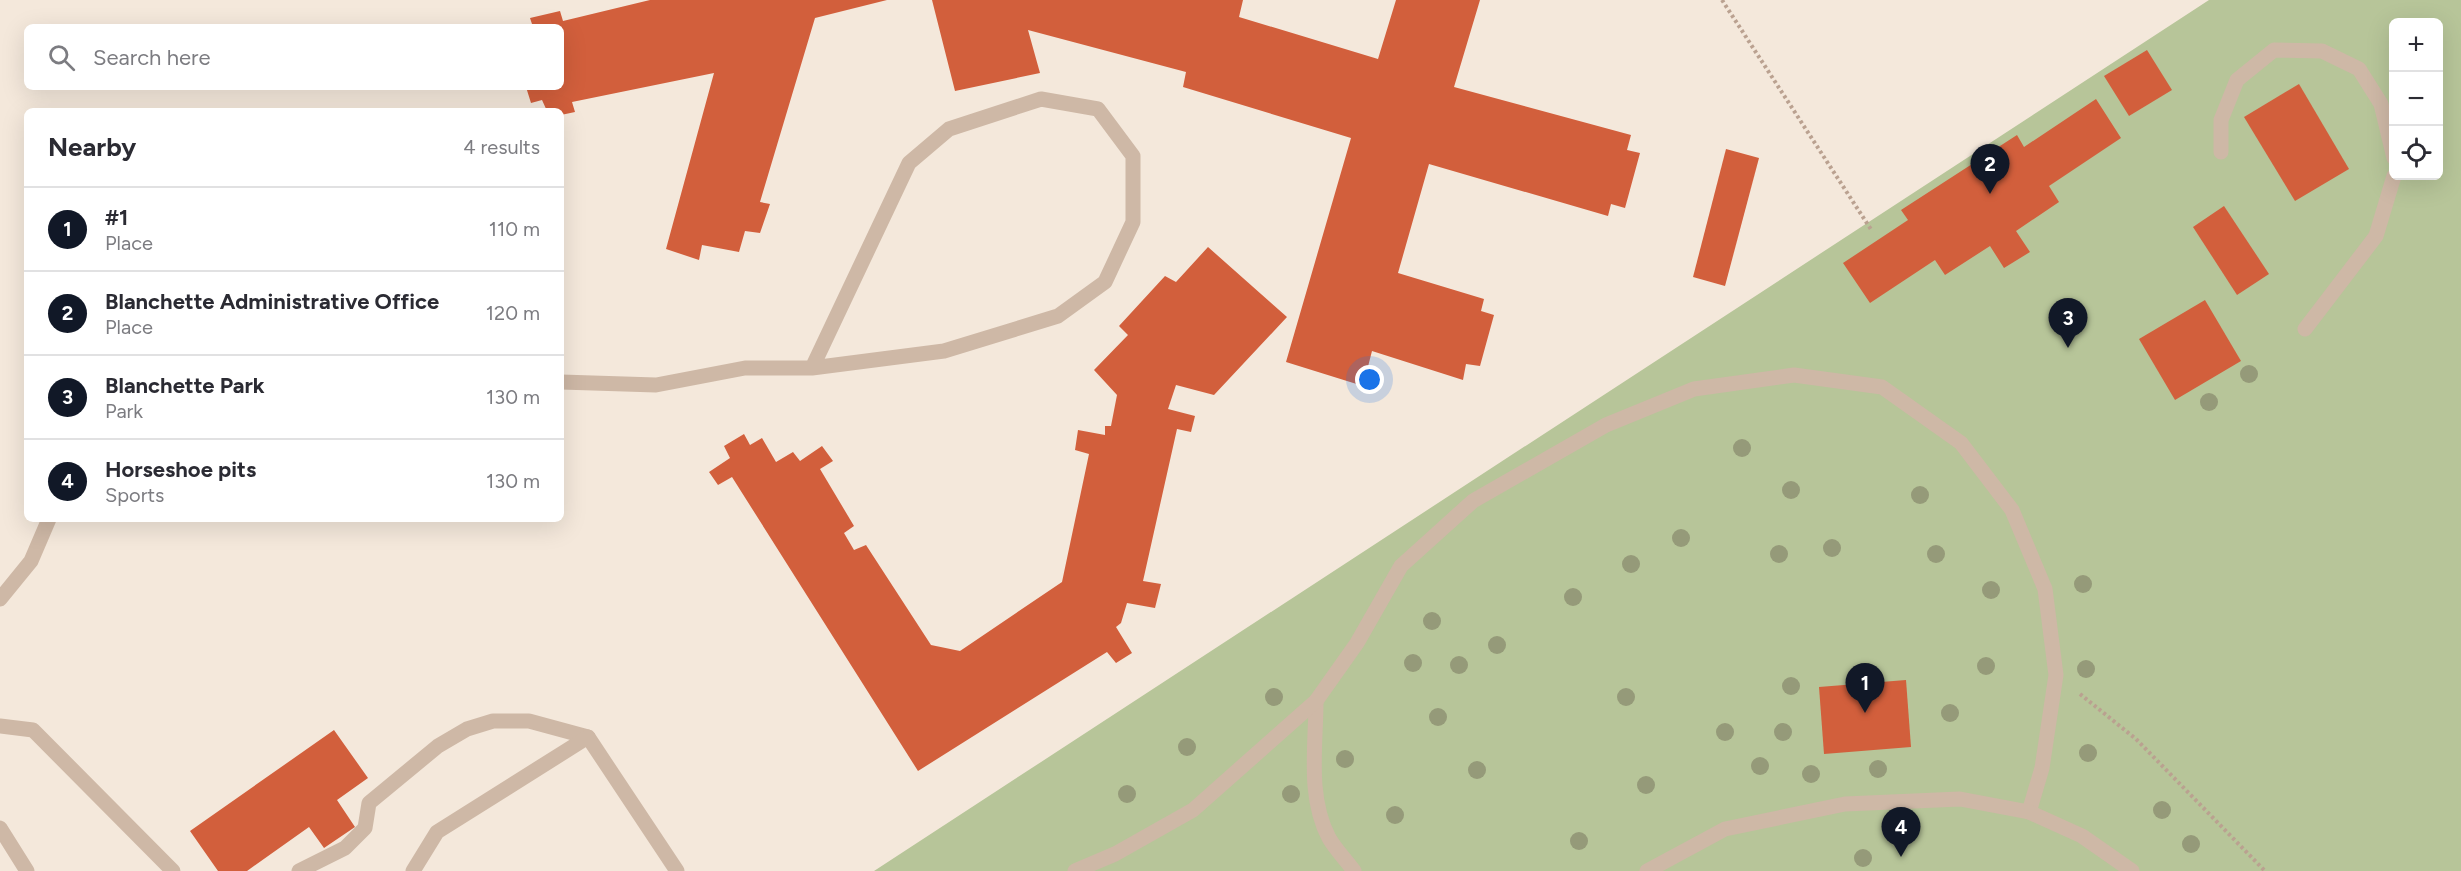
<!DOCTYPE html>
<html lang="en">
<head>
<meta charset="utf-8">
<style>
  :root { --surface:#fff; --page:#f7f7f7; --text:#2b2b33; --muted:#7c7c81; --line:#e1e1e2; --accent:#111827 }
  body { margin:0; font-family:Figtree,sans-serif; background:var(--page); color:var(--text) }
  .controls { position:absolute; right:18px; top:18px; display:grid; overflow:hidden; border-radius:9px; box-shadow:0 6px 24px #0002 }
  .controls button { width:54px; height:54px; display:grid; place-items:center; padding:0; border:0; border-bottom:2px solid var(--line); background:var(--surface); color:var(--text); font:30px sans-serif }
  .you { position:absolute; left:1370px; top:380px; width:21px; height:21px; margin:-15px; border:4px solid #fff; border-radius:50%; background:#1a73e8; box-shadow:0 0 0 9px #1a73e833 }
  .badge { display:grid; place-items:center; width:39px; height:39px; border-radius:50%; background:var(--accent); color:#fff; font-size:20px; font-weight:700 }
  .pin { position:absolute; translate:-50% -50px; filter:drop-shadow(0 2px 3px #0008) }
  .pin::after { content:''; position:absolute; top:32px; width:21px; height:18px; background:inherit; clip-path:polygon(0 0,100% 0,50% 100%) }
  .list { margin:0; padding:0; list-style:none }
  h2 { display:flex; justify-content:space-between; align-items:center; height:78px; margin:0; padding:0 24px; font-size:26px }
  h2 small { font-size:20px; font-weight:400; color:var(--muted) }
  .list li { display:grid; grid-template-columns:39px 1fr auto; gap:18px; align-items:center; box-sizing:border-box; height:84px; padding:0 24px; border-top:2px solid var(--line) }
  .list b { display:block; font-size:22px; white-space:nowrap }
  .list p { margin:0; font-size:20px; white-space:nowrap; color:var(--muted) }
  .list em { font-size:20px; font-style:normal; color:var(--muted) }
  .icon { flex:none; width:33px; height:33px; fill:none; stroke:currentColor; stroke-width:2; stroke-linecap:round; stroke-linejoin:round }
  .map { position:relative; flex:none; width:2461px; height:871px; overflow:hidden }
  .search { position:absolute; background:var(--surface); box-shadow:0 6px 24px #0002; left:24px; top:24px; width:540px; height:66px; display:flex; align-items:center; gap:15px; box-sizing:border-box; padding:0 21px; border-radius:9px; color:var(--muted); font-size:22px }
  .panel { position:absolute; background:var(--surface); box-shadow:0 6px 24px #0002; left:24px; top:108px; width:540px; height:414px; border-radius:9px }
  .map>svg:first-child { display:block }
</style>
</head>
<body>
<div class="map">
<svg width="2461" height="871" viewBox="0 0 2461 871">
  <rect width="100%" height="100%" fill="#f4e8db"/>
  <path fill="#b7c599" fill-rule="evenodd" d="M2209 0H2461V871H874ZM2394 22H2438V176H2394Z"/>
  <g fill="#d25f3c">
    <polygon points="650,0 887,0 815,18 760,202 770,204 760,233 745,231 739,252 702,245 699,260 666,249 714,73 572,102 575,112 561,115 561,111 547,111 542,100 531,103 526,87 561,87 561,27 533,27 530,18 560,11 563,21"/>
    <polygon points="932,0 1243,0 1239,17 1378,59 1396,0 1480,0 1454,87 1631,135 1627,150 1640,153 1625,208 1611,204 1608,216 1429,164 1398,273 1484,299 1481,311 1494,315 1480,366 1466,364 1463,380 1372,351 1363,386 1286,362 1351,138 1183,87 1186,72 1028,30 1040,73 955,91"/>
    <polygon points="2147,50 2172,90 2129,116 2104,76"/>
    <polygon points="2299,84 2349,169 2295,201 2244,117"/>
    <polygon points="2096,99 2121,138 2049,186 2059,202 2016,231 2030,252 2004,268 1990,246 1945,275 1935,260 1870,303 1843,263 1908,220 1901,210 2017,135 2024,147"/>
    <polygon points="1726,149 1759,158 1725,286 1693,277"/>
    <polygon points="2224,206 2269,274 2237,295 2193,227"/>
    <polygon points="1208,247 1287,317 1214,395 1176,385 1168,409 1195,416 1191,432 1177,429 1143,581 1161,584 1155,608 1127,603 1121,623 1116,627 1132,653 1116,663 1107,652 918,771 732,477 718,485 709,472 730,458 724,446 744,434 750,445 762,438 776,462 793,452 800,461 822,446 833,461 820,469 854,526 844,533 854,550 866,545 931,645 960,651 1062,582 1089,454 1075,450 1078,430 1105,435 1105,426 1111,426 1117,395 1094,370 1128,335 1119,326 1165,276 1176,282"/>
    <polygon points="2205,300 2241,361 2175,400 2139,339"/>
    <polygon points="1906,680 1911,747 1824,754 1819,687"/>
    <polygon points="334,730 368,778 337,800 355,827 324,848 309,827 247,871 218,871 190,831"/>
  </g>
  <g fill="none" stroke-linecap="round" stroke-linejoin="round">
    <g stroke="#baa190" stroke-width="4" stroke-dasharray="3 3" stroke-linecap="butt">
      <polyline points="1722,0 1872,231"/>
      <polyline points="2080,694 2136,739 2265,871"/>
    </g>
    <g stroke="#ceb8a6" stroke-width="15">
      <polyline points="2221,152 2221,120 2237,80 2274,50 2322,51 2359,69 2381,104 2394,158"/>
      <polyline points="2305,329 2376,236 2394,176"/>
      <polyline points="561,382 656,385 745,368 812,368 944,351 1058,316 1105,282 1133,222 1133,156 1098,109 1041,99 949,129 909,163 812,368"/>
      <polyline points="0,599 31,561 49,519"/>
      <path d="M1316 701C1316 745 1307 797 1329 838 1336 850 1346 860 1354 871"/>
      <polyline points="0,726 33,730 173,871"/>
      <polyline points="0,828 27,871"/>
      <polyline points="299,871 345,848 365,828 369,803 438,746 467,729 493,721 529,721 588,737"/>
      <polyline points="413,871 437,832 588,737 677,871"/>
      <polyline points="1075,871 1115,854 1193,810 1316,701 1357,643 1401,566 1473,501 1606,425 1694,389 1794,375 1882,387 1961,443 2012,510 2045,589 2056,675 2042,768 2029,812"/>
      <polyline points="1647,871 1725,829 1845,804 1960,799 2029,812 2082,836 2132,871"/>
    </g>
  </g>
  <g fill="#959a79">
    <circle cx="2249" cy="374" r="9"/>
    <circle cx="2209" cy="402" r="9"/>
    <circle cx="1742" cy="448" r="9"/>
    <circle cx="1791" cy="490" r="9"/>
    <circle cx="1920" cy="495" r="9"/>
    <circle cx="1681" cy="538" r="9"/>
    <circle cx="1832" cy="548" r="9"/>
    <circle cx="1779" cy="554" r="9"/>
    <circle cx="1936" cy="554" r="9"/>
    <circle cx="1631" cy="564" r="9"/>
    <circle cx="2083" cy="584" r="9"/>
    <circle cx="1991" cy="590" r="9"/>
    <circle cx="1573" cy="597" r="9"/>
    <circle cx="1432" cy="621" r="9"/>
    <circle cx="1497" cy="645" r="9"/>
    <circle cx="1413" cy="663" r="9"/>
    <circle cx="1459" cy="665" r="9"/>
    <circle cx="1986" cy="666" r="9"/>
    <circle cx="2086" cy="669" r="9"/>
    <circle cx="1791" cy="686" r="9"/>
    <circle cx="1274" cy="697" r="9"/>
    <circle cx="1626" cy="697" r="9"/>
    <circle cx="1950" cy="713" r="9"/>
    <circle cx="1438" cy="717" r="9"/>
    <circle cx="1725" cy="732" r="9"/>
    <circle cx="1783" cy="732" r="9"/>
    <circle cx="1187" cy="747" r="9"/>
    <circle cx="2088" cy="753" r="9"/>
    <circle cx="1345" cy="759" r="9"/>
    <circle cx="1760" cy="766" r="9"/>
    <circle cx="1878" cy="769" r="9"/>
    <circle cx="1477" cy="770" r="9"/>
    <circle cx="1811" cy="774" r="9"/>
    <circle cx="1646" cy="785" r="9"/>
    <circle cx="1127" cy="794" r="9"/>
    <circle cx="1291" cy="794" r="9"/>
    <circle cx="2162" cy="810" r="9"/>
    <circle cx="1395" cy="815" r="9"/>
    <circle cx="1579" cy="841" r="9"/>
    <circle cx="2191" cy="844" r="9"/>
    <circle cx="1863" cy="858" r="9"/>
  </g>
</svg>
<div class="controls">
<button>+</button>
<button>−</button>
<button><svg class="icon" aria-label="locate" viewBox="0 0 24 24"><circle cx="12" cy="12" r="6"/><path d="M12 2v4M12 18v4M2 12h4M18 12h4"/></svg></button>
</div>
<div class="you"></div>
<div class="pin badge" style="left:1865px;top:713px">1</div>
<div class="pin badge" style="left:1990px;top:194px">2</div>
<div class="pin badge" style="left:2068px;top:348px">3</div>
<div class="pin badge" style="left:1901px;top:857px">4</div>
<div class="search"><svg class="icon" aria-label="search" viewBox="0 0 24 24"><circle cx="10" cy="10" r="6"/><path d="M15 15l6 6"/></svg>Search here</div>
<section class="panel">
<h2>Nearby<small>4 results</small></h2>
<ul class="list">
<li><span class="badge">1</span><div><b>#1</b><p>Place</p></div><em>110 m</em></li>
<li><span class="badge">2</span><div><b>Blanchette Administrative Office</b><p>Place</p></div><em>120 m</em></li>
<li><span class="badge">3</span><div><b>Blanchette Park</b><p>Park</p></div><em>130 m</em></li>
<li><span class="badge">4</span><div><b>Horseshoe pits</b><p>Sports</p></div><em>130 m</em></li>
</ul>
</section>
</div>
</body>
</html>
